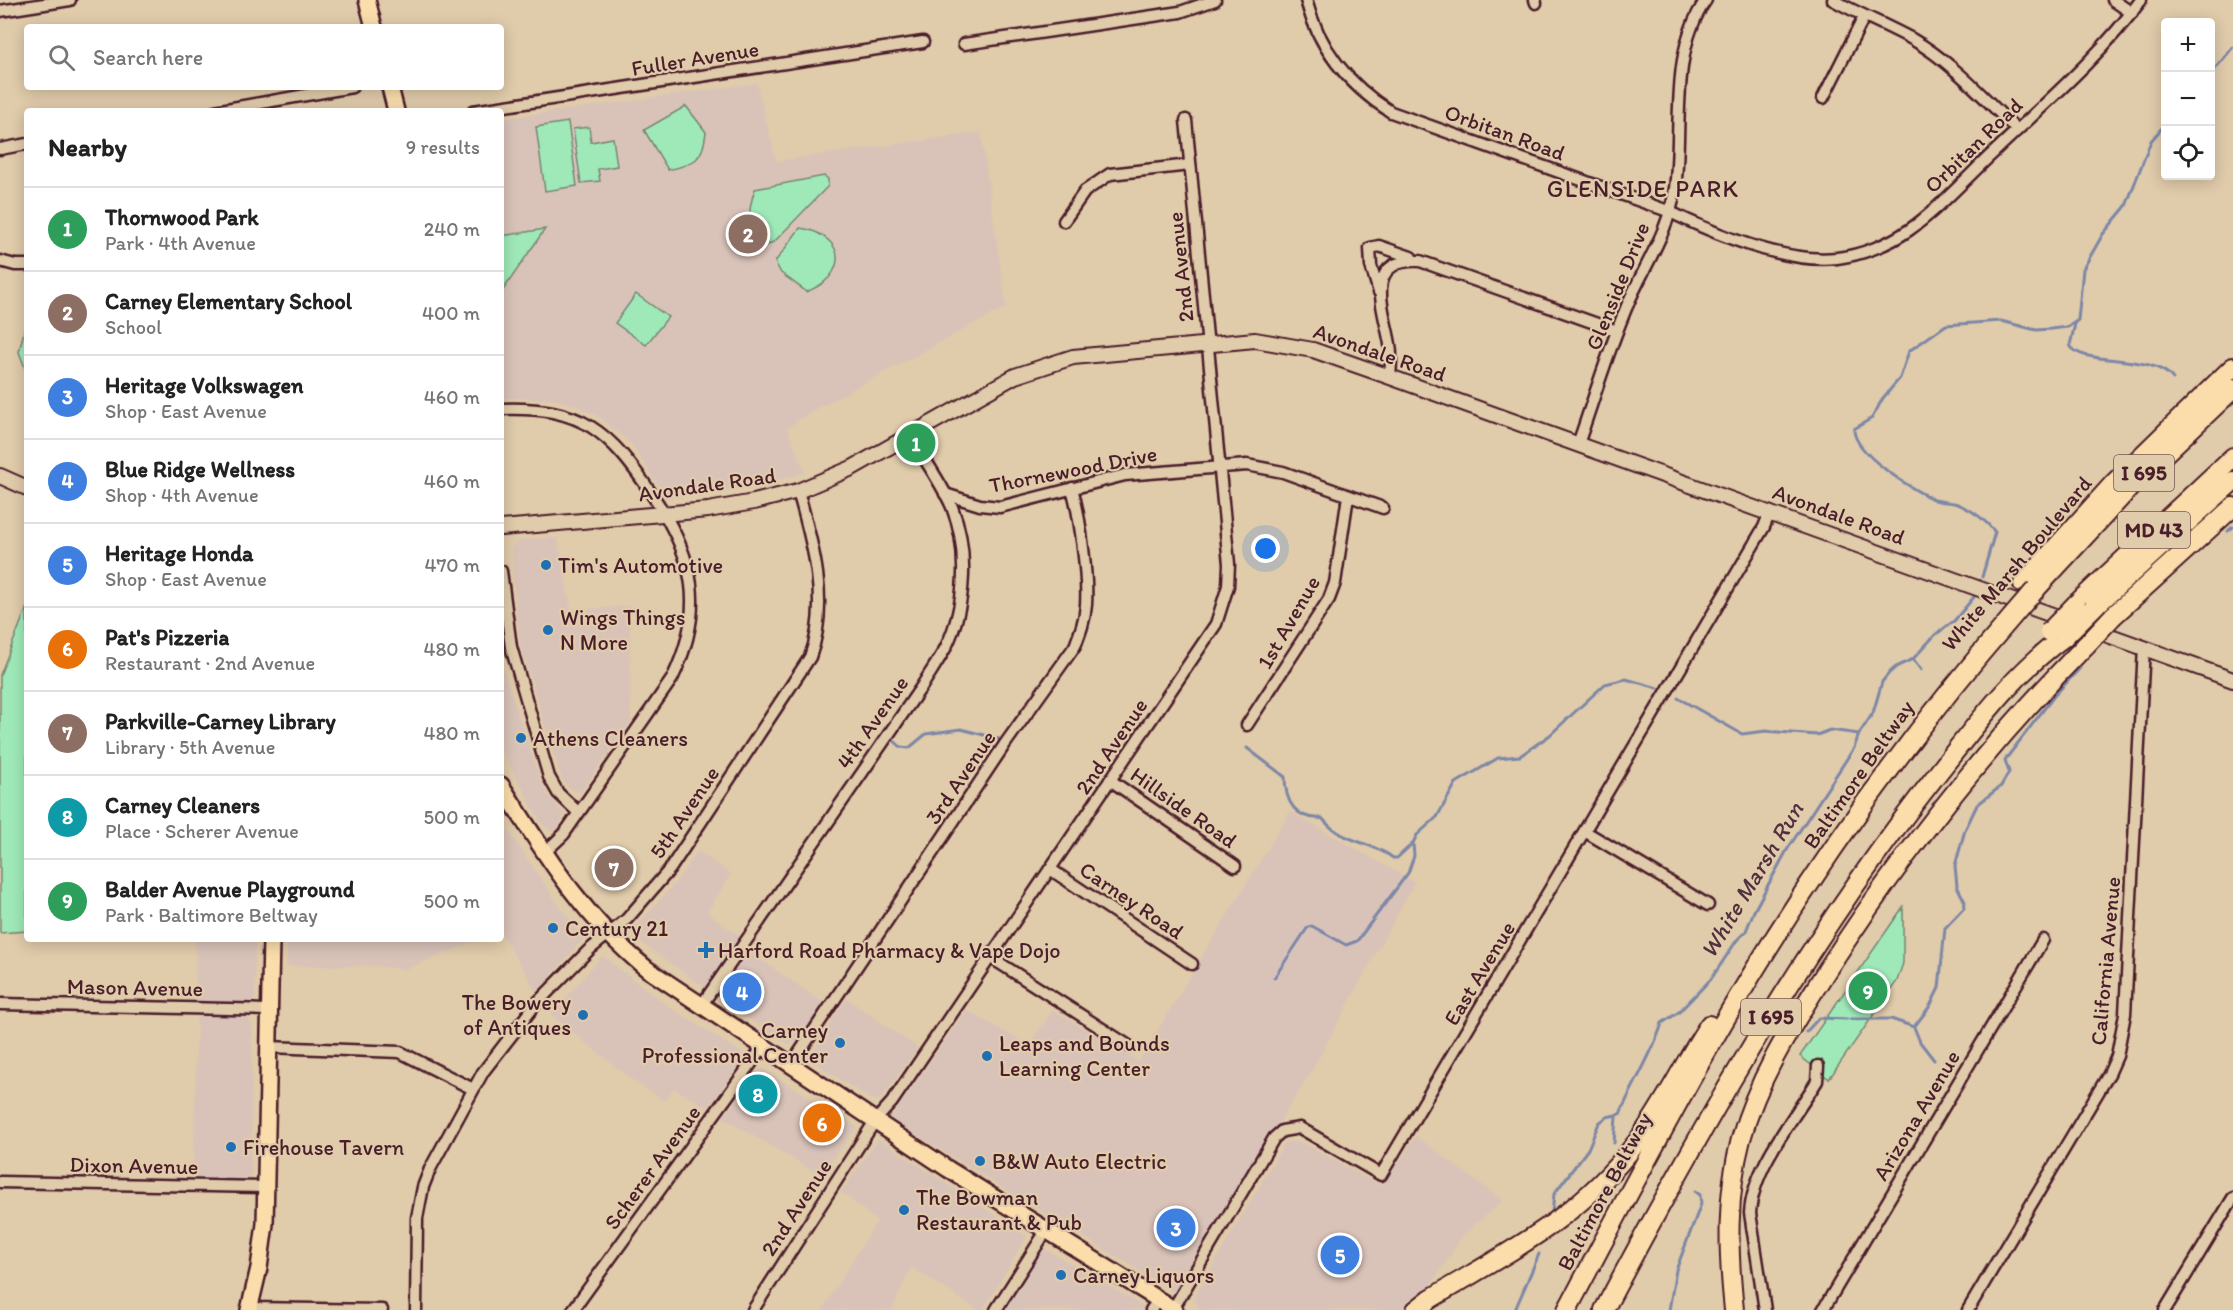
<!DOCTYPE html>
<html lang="en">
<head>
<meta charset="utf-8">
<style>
  :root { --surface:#fff; --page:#f2f2f2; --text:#222; --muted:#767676; --line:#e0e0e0; --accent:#1f6fb2 }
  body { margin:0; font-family:Itim,sans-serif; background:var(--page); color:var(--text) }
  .controls { position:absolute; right:18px; top:18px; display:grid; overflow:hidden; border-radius:6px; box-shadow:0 3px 15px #0003 }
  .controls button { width:54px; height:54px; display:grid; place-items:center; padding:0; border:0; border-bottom:2px solid var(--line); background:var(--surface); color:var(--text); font:30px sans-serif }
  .you { position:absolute; left:1266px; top:549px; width:21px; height:21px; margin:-15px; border:4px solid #fff; border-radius:50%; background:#1a73e8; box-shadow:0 0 0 9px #1a73e833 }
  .badge { display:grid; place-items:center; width:39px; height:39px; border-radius:50%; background:var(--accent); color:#fff; font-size:20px; font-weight:700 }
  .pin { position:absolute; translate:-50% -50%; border:3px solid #fff; box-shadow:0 2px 6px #0006 }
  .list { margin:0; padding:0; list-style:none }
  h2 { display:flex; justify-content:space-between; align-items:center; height:78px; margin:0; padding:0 24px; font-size:26px }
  h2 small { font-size:20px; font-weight:400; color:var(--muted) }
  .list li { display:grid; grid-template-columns:39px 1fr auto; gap:18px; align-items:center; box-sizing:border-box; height:84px; padding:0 24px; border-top:2px solid var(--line) }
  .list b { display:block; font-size:22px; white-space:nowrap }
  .list p { margin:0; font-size:20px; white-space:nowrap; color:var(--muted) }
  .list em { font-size:20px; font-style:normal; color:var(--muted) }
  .icon { flex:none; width:33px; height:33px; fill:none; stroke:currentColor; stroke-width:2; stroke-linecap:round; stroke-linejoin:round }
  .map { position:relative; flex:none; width:2233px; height:1310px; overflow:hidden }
  .search { position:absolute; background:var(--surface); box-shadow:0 3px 15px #0003; left:24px; top:24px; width:480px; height:66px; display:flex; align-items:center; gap:15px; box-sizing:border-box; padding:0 21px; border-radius:6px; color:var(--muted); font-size:22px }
  .panel { position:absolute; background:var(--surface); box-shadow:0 3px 15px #0003; left:24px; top:108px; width:480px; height:834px; border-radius:6px }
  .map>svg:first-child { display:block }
</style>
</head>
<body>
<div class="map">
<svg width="2233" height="1310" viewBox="0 0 2233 1310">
  <rect width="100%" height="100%" fill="#e0cbaa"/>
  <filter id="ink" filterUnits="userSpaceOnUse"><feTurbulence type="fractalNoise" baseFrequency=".0167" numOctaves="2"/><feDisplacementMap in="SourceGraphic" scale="12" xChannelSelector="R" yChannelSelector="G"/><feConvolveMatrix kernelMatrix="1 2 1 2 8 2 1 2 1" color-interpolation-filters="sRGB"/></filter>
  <g filter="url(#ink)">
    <g fill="#d9c3b9">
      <polygon points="757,83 776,161 981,132 1006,307 812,411 787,428 805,473 737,490 666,498 631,444 599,417 575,405 550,399 501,398 501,119"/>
      <polygon points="558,538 571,610 630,606 631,722 580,793 566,786 561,777 520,644 514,589 512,548 515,543 520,540"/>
      <polygon points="501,663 540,779 548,795 564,814 559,828 552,831 542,824 501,749"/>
      <polygon points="1290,812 1415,882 1312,1070 1174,1292 890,1119 966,1010 1029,1045 1053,1010 1139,1061"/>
      <polygon points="501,820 560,907 584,938 537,992 501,933"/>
      <polygon points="698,851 731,874 707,912 740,937 706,988 633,937 633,929 675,883"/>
      <polygon points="195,939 255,939 255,999 246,1003 196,1002"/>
      <polygon points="288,939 482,939 406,969 375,966 286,966"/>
      <polygon points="748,951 825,1004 796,1042 787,1043 723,1002 722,990"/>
      <polygon points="602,956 671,1008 743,1054 741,1063 708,1108 674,1088 665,1101 631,1079 551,1015"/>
      <polygon points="846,998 918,1048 881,1099 874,1101 813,1062 811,1054"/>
      <polygon points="197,1014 248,1016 252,1025 251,1176 240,1180 193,1178"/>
      <polygon points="762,1068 857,1127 820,1175 722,1117"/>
      <polygon points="1416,1136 1503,1201 1464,1234 1426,1292 1406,1310 1203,1310 1198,1307 1194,1297 1285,1142 1301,1142 1382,1186"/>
      <polygon points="878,1139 1027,1236 983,1310 978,1310 911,1267 892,1310 822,1310 877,1221 841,1192"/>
      <polygon points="1042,1247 1150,1310 1005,1310"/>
    </g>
    <g fill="#9fe9b8" stroke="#748472" stroke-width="1.5">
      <path d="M686 106 706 132C703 160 695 164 668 170L644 130Z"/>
      <polygon points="568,122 577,186 545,191 536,127"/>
      <polygon points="589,127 591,142 613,138 617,166 598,169 600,181 581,183 573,129"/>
      <path d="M824 176 828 179V186L775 241 766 246 760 245C746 226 748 210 755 189Z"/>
      <path d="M800 228C822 231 847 247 833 272 827 283 816 287 807 292L781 273 775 262Z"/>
      <polygon points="545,229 501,293 501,236"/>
      <polygon points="636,294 668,317 646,345 615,323"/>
      <polygon points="27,319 27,373 19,352"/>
      <polygon points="27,607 27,931 0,933 0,675"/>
      <polygon points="1903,907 1903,963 1897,981 1829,1079 1800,1056"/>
    </g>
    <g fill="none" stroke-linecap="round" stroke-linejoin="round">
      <g stroke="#7d87a7" stroke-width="3">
        <polyline points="2210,75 2233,47"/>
        <path d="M2075 324 2070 345C2079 367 2154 352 2173 379"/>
        <polyline points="2228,531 2233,527"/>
        <path d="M1982 577 1995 532C1986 521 1975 512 1962 506 1954 501 1944 503 1935 500 1914 491 1853 453 1854 429L1872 418 1883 398 1900 378 1909 351 1946 325 2001 321 2036 330 2051 329 2068 327 2078 320 2083 269 2103 234 2126 206 2151 141 2166 123"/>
        <polyline points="1913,659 1921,670"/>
        <polyline points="1678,698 1742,734 1766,731 1817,735 1830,730 1859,734"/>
        <polyline points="1551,734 1605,684 1626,679 1658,688"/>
        <polyline points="892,739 901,747 909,748 926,734 961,729 999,739"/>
        <path d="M1247 748 1285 777C1285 801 1295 820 1322 818 1341 843 1372 841 1393 858H1397L1413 843"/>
        <polyline points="1274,978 1308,927 1312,926 1346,945 1357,941 1408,873 1414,856 1413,843 1417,835 1437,817 1456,783 1498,758 1520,756 1550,735"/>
        <polyline points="1850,1019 1891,1019 1914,1027"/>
        <polyline points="1806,1032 1819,1018 1847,1019"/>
        <polyline points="1934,1060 1920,1042 1914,1027 1930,1006 1939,988 1945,928 1964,908 1965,902 1957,886 1955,866 1965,830 1977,805 2001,786 2009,772 2005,760 2054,696 2080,668"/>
        <polyline points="1614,1143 1616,1117"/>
        <path d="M1552 1213 1554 1194 1588 1149 1599 1123 1607 1117 1620 1114C1633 1083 1652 1056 1662 1023L1679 1012 1711 979 1737 940 1746 931 1754 911 1787 850 1854 748 1859 734 1873 713 1882 682 1889 673 1896 667 1913 659 1935 635 1954 621 1974 597"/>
        <polyline points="1515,1310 1539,1254"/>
        <polyline points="1669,1310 1676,1270 1701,1204 1700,1195 1695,1191"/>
      </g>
      <defs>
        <g id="street">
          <path d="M1306 0C1319 49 1348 85 1391 112L1668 211C1715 234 1785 264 1837 258 1862 255 1889 244 1909 230 1939 209 1966 178 1993 153 2043 105 2100 57 2141 0"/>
          <polyline points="1535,0 1536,3"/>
          <path d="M1833 0C1859 14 1886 25 1912 39 1952 62 1984 98 2017 130"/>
          <polyline points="2113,0 2132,13"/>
          <polyline points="0,11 70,0"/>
          <polyline points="964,44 1180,12 1215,0"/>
          <polyline points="1823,98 1864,17"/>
          <polyline points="215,111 352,87"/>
          <polyline points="473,111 923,42"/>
          <polyline points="0,149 27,144"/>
          <polyline points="1064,221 1085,191 1110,174 1190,165"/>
          <polyline points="0,261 15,265 27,265"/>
          <polyline points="1379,292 1371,266 1370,248 1379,246 1411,257"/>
          <path d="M1390 377C1391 366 1392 355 1390 344 1384 309 1362 258 1420 261L1617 331"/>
          <path d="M501 409C582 406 610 431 653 496 695 558 706 609 672 679L564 834 544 853"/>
          <path d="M1578 444C1594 398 1608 351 1627 306 1643 268 1670 230 1675 188 1683 128 1669 52 1706 0"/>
          <polyline points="945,494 980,505 1000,507 1125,475 1247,465 1283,472 1383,508"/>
          <polyline points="501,571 511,647 549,777 558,793 578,812"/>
          <polyline points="1247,725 1329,599 1335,583 1348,496"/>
          <polyline points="1110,780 1235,866"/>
          <polyline points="1586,832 1708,905"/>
          <polyline points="1050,869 1192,964"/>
          <polyline points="990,957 1129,1046"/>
          <polyline points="0,1004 269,1010"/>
          <path d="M701 1006 922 686C930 673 939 660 946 647 966 606 969 550 952 507 941 482 924 459 910 436"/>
          <polyline points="268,1047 400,1052 473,1089"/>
          <path d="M791 1065 1005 744 1075 646C1080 633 1085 620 1086 605 1088 576 1080 516 1072 488"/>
          <polyline points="0,1182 266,1187"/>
          <polyline points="250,1308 382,1310"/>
          <polyline points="1173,1309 1274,1138 1282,1131 1300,1128 1381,1175 1764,527 1770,512"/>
          <path d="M416 1310 417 1218 423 1187 430 1169 483 1072 535 1005 589 950 627 919 670 869 810 657C830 604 813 544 798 491"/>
          <polyline points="573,1310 763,1047"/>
          <polyline points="753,1310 875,1121 892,1102 1216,624 1228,586 1229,564 1186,120"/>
          <polyline points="996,1310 1046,1231"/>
          <polyline points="1151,1310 1158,1300"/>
          <path d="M1765 1310 1750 1213C1753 1167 1793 1120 1817 1081L1818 1066"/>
          <polyline points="1823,1310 2043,940"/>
          <polyline points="1968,1310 2109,1074 2117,1056 2125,1014 2144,647"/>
          <polyline points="2165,1310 2233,1198"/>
        </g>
        <g id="secondary">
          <polyline points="0,476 27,488"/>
          <polyline points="501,528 708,510 754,502 798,491 852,468 1015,376 1073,357 1255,340 1313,350 1390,377 2233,680"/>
        </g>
        <g id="primary">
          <polyline points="367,0 374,27"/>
          <polyline points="390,87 396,111"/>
          <path d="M501 785C545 854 582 916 647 969L948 1169 1175 1310"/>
          <polyline points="249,1310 259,1268 265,1224 271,939"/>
        </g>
        <g id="highway">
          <polyline points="2023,584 2113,484 2233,367"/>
          <polyline points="2036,589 2136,481 2233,389"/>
          <polyline points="2076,604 2233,457"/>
          <polyline points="2092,609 2233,481"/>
          <polyline points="2113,616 2233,507"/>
          <path d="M1416 1310 1430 1299C1511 1250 1577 1220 1637 1142 1664 1106 1684 1063 1709 1025"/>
          <path d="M1567 1310C1616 1218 1664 1125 1716 1035 1801 887 1899 747 2011 618"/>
          <path d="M1604 1310C1703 1124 1808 938 1938 773 1976 725 2014 673 2064 637"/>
          <path d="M1734 1310C1728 1252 1726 1196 1741 1139 1758 1077 1793 1024 1827 970 1903 852 1988 745 2086 645"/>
        </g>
      </defs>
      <use href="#street" stroke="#4a1f2b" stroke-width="15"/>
      <use href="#secondary" stroke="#4a1f2b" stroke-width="18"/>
      <use href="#primary" stroke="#4a1f2b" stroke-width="20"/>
      <use href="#highway" stroke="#4a1f2b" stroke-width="22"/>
      <use href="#street" stroke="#e0cbaa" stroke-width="10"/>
      <use href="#secondary" stroke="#e0cbaa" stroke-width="14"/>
      <use href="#primary" stroke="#faddab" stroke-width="15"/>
      <use href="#highway" stroke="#faddab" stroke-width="18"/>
      <defs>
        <g id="highway-bridge">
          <polyline points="2011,618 2036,589"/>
          <polyline points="2049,632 2076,604"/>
          <polyline points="2064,637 2092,609"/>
          <polyline points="2086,645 2113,616"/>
        </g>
      </defs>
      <use href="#highway-bridge" stroke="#4a1f2b" stroke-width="22" stroke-linecap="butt"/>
      <use href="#highway-bridge" stroke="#faddab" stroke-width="18"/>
    </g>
  </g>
  <g fill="#1f6fb2" stroke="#e0cbaa" stroke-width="2">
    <circle cx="546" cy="565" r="6"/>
    <circle cx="548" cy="630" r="6"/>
    <circle cx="521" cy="738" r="6"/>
    <circle cx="553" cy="928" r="6"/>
    <path d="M703 941h6v6h6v6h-6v6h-6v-6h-6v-6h6z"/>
    <circle cx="583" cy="1015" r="6"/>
    <circle cx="840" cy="1043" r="6"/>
    <circle cx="987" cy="1056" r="6"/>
    <circle cx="231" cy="1147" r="6"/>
    <circle cx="980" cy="1161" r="6"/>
    <circle cx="904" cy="1210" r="6"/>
    <circle cx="1061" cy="1275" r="6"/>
  </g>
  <g text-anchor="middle" stroke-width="4.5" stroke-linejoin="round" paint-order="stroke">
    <g fill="#e0cbaa" stroke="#775351" stroke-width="1.5">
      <rect x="2114" y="455" width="60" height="36" rx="4.5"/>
      <rect x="2118" y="512" width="72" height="36" rx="4.5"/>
      <rect x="1741" y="999" width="60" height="36" rx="4.5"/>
    </g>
    <g font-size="21" font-weight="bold" fill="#4a1f2b">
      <text x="2144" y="480">I 695</text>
      <text x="2154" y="537">MD 43</text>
      <text x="1771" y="1024">I 695</text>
    </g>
    <g font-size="22" fill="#4a1f2b" stroke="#e0cbaa">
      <text transform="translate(695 58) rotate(-9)" y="8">Fuller Avenue</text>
      <text transform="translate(1505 132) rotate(20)" y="8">Orbitan Road</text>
      <text transform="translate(1973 145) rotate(-44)" y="8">Orbitan Road</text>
      <text transform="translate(1180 267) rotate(-96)" y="8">2nd Avenue</text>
      <text transform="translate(1617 286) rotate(-68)" y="8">Glenside Drive</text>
      <text transform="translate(1380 352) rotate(19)" y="8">Avondale Road</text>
      <text transform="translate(1073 469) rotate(-11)" y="8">Thornewood Drive</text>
      <text transform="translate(707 484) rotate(-8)" y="8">Avondale Road</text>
      <text transform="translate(1839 514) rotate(20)" y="8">Avondale Road</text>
      <text transform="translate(2016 563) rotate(-50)" y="8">White Marsh Boulevard</text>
      <text transform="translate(1288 622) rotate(-60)" y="8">1st Avenue</text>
      <text transform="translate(872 722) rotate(-55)" y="8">4th Avenue</text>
      <text transform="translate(1111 746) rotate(-56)" y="8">2nd Avenue</text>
      <text transform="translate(1858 774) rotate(-55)" y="8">Baltimore Beltway</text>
      <text transform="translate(960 777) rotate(-56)" y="8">3rd Avenue</text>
      <text transform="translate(1184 807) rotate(35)" y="8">Hillside Road</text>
      <text transform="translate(684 812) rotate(-56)" y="8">5th Avenue</text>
      <text transform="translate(1132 900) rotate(34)" y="8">Carney Road</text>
      <text transform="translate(2105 961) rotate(-85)" y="8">California Avenue</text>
      <text transform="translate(1479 973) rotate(-59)" y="8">East Avenue</text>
      <text transform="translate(135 987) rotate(1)" y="8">Mason Avenue</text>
      <text transform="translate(1916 1115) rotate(-59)" y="8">Arizona Avenue</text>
      <text transform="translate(134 1165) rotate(1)" y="8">Dixon Avenue</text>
      <text transform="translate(652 1167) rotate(-54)" y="8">Scherer Avenue</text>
      <text transform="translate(1604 1191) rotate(-62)" y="8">Baltimore Beltway</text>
      <text transform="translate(796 1207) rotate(-57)" y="8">2nd Avenue</text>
    </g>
    <g font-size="22" fill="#4a1f2b" stroke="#e0cbaa" text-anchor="start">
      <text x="558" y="573">Tim's Automotive</text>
      <text x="560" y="625">Wings Things<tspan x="560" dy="25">N More</tspan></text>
      <text x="533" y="746">Athens Cleaners</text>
      <text x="565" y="936">Century 21</text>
      <text x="718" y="958">Harford Road Pharmacy &amp; Vape Dojo</text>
      <text x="571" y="1010" text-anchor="end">The Bowery<tspan x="571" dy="25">of Antiques</tspan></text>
      <text x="828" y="1038" text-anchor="end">Carney<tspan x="828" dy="25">Professional Center</tspan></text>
      <text x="999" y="1051">Leaps and Bounds<tspan x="999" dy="25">Learning Center</tspan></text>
      <text x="243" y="1155">Firehouse Tavern</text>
      <text x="992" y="1169">B&amp;W Auto Electric</text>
      <text x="916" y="1205">The Bowman<tspan x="916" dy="25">Restaurant &amp; Pub</tspan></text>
      <text x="1073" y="1283">Carney Liquors</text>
    </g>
    <g font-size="24" letter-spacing="1.5" fill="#4a1f2b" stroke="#e0cbaa">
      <text x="1643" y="197">GLENSIDE PARK</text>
    </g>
    <g font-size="24" font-style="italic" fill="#523040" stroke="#e0cbaa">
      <text transform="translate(1752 880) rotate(-59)" y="8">White Marsh Run</text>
    </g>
  </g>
</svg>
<div class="controls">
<button>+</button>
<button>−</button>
<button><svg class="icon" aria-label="locate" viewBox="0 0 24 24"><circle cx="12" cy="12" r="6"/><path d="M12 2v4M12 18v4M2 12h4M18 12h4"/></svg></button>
</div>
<div class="you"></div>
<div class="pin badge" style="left:916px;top:443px;background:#2e9e5b">1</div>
<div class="pin badge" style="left:748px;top:234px;background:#8d6e63">2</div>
<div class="pin badge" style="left:1176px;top:1228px;background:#3f7fe0">3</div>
<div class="pin badge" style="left:742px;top:992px;background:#3f7fe0">4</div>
<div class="pin badge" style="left:1340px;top:1255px;background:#3f7fe0">5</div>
<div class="pin badge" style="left:822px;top:1123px;background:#e8710a">6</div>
<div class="pin badge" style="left:614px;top:868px;background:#8d6e63">7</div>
<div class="pin badge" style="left:758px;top:1094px;background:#0f9aa8">8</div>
<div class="pin badge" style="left:1868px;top:991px;background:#2e9e5b">9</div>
<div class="search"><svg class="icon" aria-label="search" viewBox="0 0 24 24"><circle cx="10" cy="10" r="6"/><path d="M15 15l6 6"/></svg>Search here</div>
<section class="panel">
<h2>Nearby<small>9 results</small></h2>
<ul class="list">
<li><span class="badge" style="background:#2e9e5b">1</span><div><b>Thornwood Park</b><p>Park · 4th Avenue</p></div><em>240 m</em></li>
<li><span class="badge" style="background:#8d6e63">2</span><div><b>Carney Elementary School</b><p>School</p></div><em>400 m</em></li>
<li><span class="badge" style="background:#3f7fe0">3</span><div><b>Heritage Volkswagen</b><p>Shop · East Avenue</p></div><em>460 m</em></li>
<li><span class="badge" style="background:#3f7fe0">4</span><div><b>Blue Ridge Wellness</b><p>Shop · 4th Avenue</p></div><em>460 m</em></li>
<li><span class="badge" style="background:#3f7fe0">5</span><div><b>Heritage Honda</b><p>Shop · East Avenue</p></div><em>470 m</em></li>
<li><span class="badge" style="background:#e8710a">6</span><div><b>Pat's Pizzeria</b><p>Restaurant · 2nd Avenue</p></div><em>480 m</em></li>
<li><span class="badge" style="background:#8d6e63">7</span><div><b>Parkville-Carney Library</b><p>Library · 5th Avenue</p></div><em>480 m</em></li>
<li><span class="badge" style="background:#0f9aa8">8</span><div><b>Carney Cleaners</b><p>Place · Scherer Avenue</p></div><em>500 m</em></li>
<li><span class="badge" style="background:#2e9e5b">9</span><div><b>Balder Avenue Playground</b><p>Park · Baltimore Beltway</p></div><em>500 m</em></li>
</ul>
</section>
</div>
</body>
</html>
